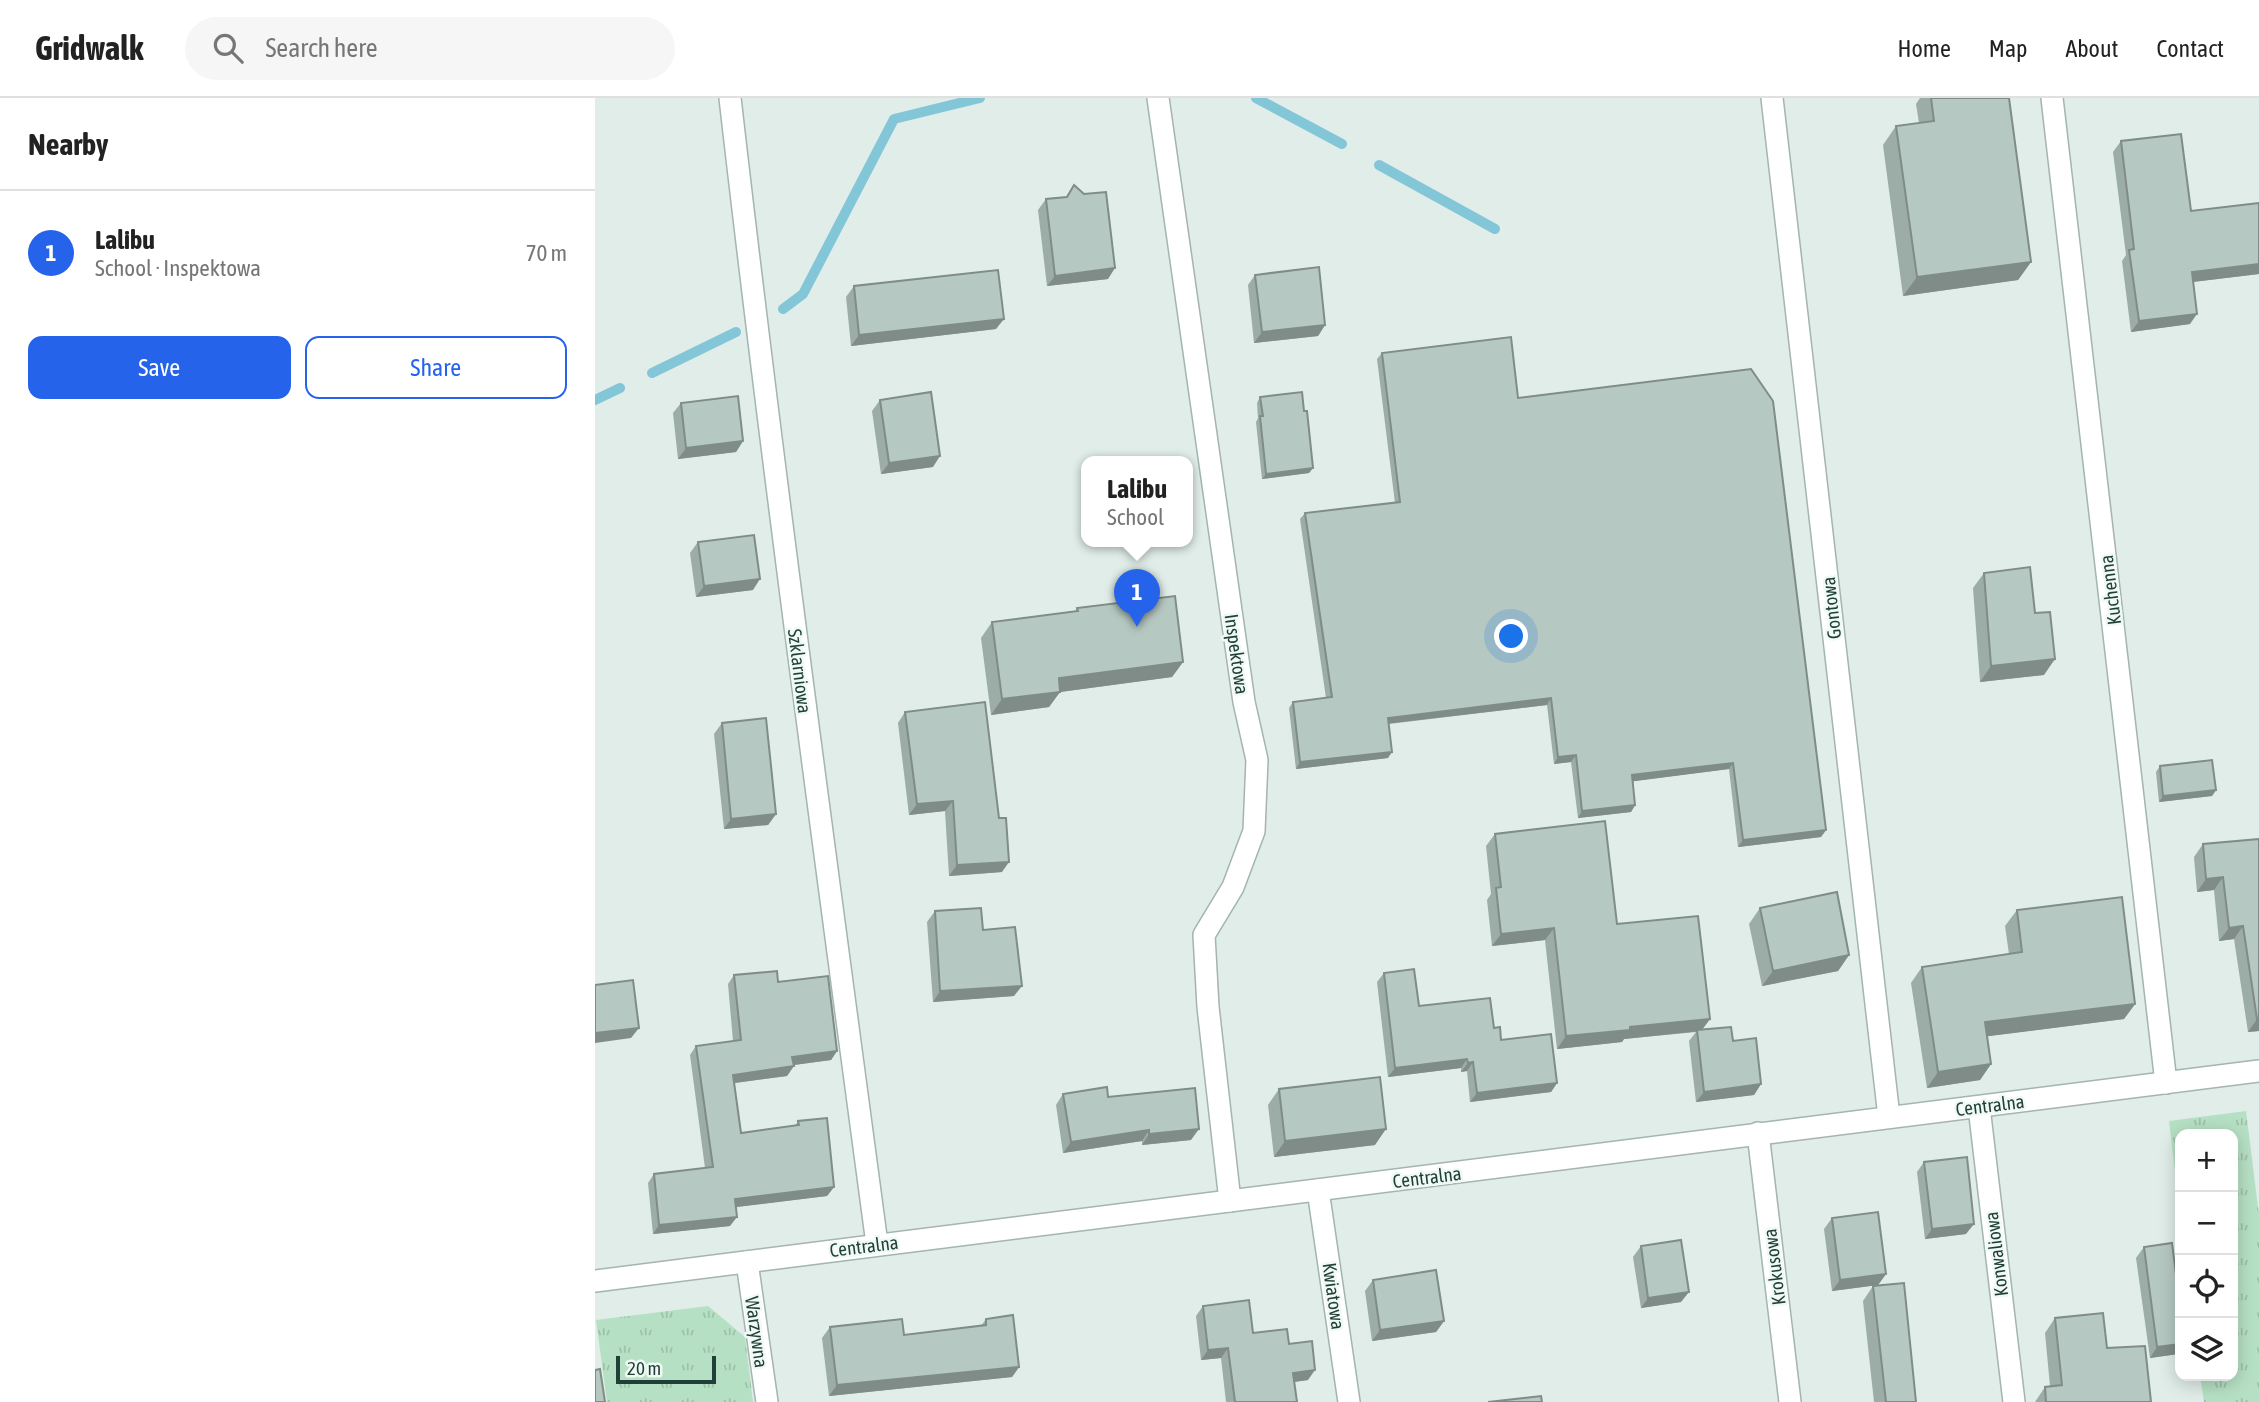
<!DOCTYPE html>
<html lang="en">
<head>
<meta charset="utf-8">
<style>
  :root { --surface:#fff; --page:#f6f6f6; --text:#222; --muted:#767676; --line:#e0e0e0; --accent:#2563eb }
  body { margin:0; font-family:"Asap Condensed",sans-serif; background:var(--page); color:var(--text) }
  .controls { position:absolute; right:21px; bottom:21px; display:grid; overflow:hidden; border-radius:14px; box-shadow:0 4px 18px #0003 }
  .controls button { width:63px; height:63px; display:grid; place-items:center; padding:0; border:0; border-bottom:2px solid var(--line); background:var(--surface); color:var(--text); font:35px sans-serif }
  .scale { position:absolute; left:21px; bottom:18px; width:100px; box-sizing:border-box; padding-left:7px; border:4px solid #1f3f38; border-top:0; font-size:19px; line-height:24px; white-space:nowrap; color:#1f3f38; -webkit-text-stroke:5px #f1f9f5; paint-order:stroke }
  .you { position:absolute; left:917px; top:539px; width:24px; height:24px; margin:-18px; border:5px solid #fff; border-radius:50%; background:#1a73e8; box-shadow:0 0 0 10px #1a73e833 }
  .badge { display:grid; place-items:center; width:46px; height:46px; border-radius:50%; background:var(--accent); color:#fff; font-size:23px; font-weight:700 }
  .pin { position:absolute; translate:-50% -58px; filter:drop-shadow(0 2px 4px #0008) }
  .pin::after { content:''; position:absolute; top:37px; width:24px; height:21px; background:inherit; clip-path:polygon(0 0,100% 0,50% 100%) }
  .popup { position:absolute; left:486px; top:358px; width:112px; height:91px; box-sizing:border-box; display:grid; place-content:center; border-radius:14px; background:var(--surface); filter:drop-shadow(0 2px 5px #0005); font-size:23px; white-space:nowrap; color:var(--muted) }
  .popup b { font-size:26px; color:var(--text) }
  .popup::after { content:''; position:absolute; left:50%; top:100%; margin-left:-14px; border:14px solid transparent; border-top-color:var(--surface) }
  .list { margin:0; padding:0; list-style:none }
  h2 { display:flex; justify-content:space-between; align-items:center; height:91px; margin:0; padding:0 28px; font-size:30px }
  h2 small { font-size:23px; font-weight:400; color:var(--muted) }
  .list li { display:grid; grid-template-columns:46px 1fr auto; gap:21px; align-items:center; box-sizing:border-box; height:126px; padding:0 28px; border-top:2px solid var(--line) }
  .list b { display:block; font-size:26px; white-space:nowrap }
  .list p { margin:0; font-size:23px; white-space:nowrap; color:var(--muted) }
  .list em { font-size:23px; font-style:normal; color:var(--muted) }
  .actions { display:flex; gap:14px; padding:21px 28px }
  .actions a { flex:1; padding:16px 0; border:2px solid var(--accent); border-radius:14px; text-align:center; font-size:24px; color:var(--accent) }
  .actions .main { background:var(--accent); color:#fff }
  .icon { flex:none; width:38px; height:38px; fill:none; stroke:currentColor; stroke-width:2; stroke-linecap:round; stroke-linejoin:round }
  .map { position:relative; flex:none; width:1664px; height:1304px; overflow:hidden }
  header { display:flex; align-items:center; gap:42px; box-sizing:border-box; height:98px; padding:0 35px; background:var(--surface); border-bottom:2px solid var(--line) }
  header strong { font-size:33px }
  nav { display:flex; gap:38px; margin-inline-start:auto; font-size:24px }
  .search { width:490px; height:63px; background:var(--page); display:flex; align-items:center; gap:18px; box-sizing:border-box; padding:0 24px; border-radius:38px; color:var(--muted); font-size:26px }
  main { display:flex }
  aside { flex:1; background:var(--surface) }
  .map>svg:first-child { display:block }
</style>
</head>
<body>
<header>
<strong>Gridwalk</strong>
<div class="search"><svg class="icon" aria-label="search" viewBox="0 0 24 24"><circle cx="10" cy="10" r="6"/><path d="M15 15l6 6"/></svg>Search here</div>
<nav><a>Home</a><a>Map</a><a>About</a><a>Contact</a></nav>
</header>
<main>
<aside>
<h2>Nearby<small></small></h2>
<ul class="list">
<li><span class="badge">1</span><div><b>Lalibu</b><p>School · Inspektowa</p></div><em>70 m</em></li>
</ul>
<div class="actions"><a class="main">Save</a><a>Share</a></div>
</aside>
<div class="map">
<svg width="1664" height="1304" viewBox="0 0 1664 1304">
  <defs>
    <pattern id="grass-tufts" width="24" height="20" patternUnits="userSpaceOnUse" patternTransform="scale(1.75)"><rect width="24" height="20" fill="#b6e0c4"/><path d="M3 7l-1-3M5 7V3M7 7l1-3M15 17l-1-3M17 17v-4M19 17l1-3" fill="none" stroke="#9cc1a9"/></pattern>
  </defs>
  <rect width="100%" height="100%" fill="#e0ede8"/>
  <g fill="url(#grass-tufts)">
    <polygon points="1651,1013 1664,1117 1664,1304 1609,1304 1605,1278 1638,1278 1638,1036 1585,1036 1585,1115 1574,1023"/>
    <polygon points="113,1208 150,1239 158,1304 12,1304 1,1222"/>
  </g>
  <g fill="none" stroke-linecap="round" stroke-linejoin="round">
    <g stroke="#82c6d8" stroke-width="10">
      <polyline points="661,0 747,46"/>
      <polyline points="784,67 900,131"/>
      <polyline points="188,211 208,196 299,21 385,0"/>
      <polyline points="57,275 141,234"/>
      <polyline points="0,302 25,290"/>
    </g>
    <defs>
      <g id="minor">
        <path d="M135 0C179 383 231 764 282 1146"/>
        <polyline points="563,0 649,604 662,662 659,733 638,789 609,837 613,909 635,1103"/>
        <polyline points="1177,0 1294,1019"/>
        <polyline points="1457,0 1571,985"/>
        <polyline points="1384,1009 1419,1304"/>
        <polyline points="1163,1035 1195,1304"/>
        <polyline points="723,1092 754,1304"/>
        <polyline points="152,1164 172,1304"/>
      </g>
      <polyline id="tertiary" points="0,1183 1664,973"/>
    </defs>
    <use href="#minor" stroke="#a2b5b0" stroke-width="24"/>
    <use href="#tertiary" stroke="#a2b5b0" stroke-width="24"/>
    <use href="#minor" stroke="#fff" stroke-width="21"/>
    <use href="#tertiary" stroke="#fff" stroke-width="21"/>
  </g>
  <g fill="#9caca6">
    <polygon points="1325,0 1414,0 1436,164 1423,182 1308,198 1288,47 1301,28 1324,25 1321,6"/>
    <polygon points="1526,43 1596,113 1664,105 1664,176 1598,184 1595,226 1536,234 1527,163 1531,157 1518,54"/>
    <polygon points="479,87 489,96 513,181 452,188 443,112 451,101 471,99"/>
    <polygon points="660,177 730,227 723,238 659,245 653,187"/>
    <polygon points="259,188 401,231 256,248 251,199"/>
    <polygon points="787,255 923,300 1231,732 1226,739 1143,749 1134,671 1038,683 1040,707 1036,714 983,720 976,664 959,666 952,607 794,626 793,660 701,671 694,610 698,604 731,600 705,421 710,415 800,405 782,261"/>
    <polygon points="665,299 709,313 718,370 714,375 667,381 661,324 663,320 662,305"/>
    <polygon points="285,302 338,369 286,376 277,313"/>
    <polygon points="86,305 148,343 141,354 83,361 78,315"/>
    <polygon points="103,444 158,492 101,499 95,455"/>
    <polygon points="1389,475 1440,515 1449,577 1385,584 1378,490"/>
    <polygon points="482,510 588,564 577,579 465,594 454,609 396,617 386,540 397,524 480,513"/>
    <polygon points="310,614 407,774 354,778 350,713 314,717 303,625"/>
    <polygon points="127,625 181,716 173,727 129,731 119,636"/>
    <polygon points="1565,668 1621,692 1617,698 1564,704 1561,674"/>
    <polygon points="900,736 1022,826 1115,921 1107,932 1138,943 1166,986 1159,997 1101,1004 1094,943 1101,934 1029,941 1027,944 962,951 950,842 897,848 892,802 896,796 891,748"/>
    <polygon points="1664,741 1664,933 1653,934 1639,841 1624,843 1619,792 1602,794 1599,759 1608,746"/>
    <polygon points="1165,810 1254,857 1243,873 1167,888 1154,826"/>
    <polygon points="1422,812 1540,906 1529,921 1392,938 1396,966 1385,982 1332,990 1316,885 1327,869 1414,856 1410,828"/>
    <polygon points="340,813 388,832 419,898 338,904 332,824"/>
    <polygon points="789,875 824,908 899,930 906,942 962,985 956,994 875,1004 872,973 866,974 866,970 793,979 782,884"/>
    <polygon points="139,877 183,884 242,953 236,962 199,967 192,978 139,985 146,1035 200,1028 203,1023 239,1089 232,1098 141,1109 135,1128 58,1136 53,1085 59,1076 110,1070 95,957 101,948 138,943 133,886"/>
    <polygon points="684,991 780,1047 679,1059 673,1007"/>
    <polygon points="468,996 513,999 596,1042 547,1047 547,1043 468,1055 461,1007"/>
    <polygon points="1329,1064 1371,1136 1330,1141 1322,1074"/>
    <polygon points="1237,1120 1291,1176 1283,1187 1237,1193 1229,1131"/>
    <polygon points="1046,1148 1086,1204 1046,1210 1038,1159"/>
    <polygon points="1549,1149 1585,1208 1585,1253 1583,1256 1555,1260 1541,1160"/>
    <polygon points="778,1182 849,1223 841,1234 777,1243 770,1193"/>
    <polygon points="1278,1188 1321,1304 1279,1304 1268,1203"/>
    <polygon points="608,1208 658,1235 694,1246 713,1282 699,1284 701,1304 631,1304 626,1260 606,1262 601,1218"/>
    <polygon points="1460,1220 1512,1250 1556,1304 1440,1304 1450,1289 1455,1288 1450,1235"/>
    <polygon points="391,1221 424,1269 417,1279 234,1298 227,1240 235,1229 309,1237 386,1228"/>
  </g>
  <g fill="#7f8c87">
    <polygon points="1436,164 1423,182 1308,198 1322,179"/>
    <polygon points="1664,166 1664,176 1589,185 1597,174"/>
    <polygon points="520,170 513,181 452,188 460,178"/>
    <polygon points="1602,216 1595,226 1536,234 1544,223"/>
    <polygon points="409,221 401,231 256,248 264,237"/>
    <polygon points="730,227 723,238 659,245 667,234"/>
    <polygon points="148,343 141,354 83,361 91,350"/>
    <polygon points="345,358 338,369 286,376 294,365"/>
    <polygon points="718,370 714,375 667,381 671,376"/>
    <polygon points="165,481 158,492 101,499 109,488"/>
    <polygon points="1460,561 1449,577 1385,584 1396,568"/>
    <polygon points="588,564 577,579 465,594 454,609 396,617 407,601 464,580"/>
    <polygon points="956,600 952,607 789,626 793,620"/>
    <polygon points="797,654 793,660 701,671 705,664"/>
    <polygon points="981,657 976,664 959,666 963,659"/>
    <polygon points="1138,665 1134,671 1033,684 1037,677"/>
    <polygon points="1621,692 1617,698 1564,704 1568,698"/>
    <polygon points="358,703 350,713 314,717 322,706"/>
    <polygon points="1040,707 1036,714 983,720 987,713"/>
    <polygon points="181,716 173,727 129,731 136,721"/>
    <polygon points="1231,732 1226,739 1143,749 1148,742"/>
    <polygon points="414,764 407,774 354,778 362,767"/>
    <polygon points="1628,779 1619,792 1602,794 1611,781"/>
    <polygon points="1648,828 1639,841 1624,843 1634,830"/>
    <polygon points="959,830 950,842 897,848 906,836"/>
    <polygon points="1254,857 1243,873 1167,888 1178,873"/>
    <polygon points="427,888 419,898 338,904 345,893"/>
    <polygon points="1540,906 1529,921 1379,940 1390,924"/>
    <polygon points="1115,921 1106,933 1029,941 1027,944 962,951 971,938 1035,929"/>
    <polygon points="1662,921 1664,921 1664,933 1653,934"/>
    <polygon points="44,930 36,940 0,945 0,935"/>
    <polygon points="242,953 236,962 191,968 197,959"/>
    <polygon points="872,961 866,970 793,979 800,970"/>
    <polygon points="878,964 872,973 866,974 873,965"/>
    <polygon points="1396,966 1385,982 1332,990 1343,974"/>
    <polygon points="199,968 192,978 132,986 138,977"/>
    <polygon points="962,985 956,994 875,1004 882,995"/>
    <polygon points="1166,986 1159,997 1101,1004 1109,994"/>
    <polygon points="604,1031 596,1042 547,1047 554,1036"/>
    <polygon points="791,1031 780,1047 679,1059 690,1043"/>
    <polygon points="554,1032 547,1043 468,1055 476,1044"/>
    <polygon points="239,1089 232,1098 133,1110 140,1101"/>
    <polygon points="142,1119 135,1128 58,1136 64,1127"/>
    <polygon points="1379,1126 1371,1136 1330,1141 1337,1131"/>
    <polygon points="1291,1176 1283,1187 1237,1193 1245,1182"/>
    <polygon points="1094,1194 1086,1204 1046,1210 1053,1200"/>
    <polygon points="849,1223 841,1234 777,1243 785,1232"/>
    <polygon points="1585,1246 1585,1253 1583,1256 1555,1260 1562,1249"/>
    <polygon points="633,1250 626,1260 606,1262 613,1252"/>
    <polygon points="424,1269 417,1279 234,1298 242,1287"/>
    <polygon points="720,1272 713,1282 691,1285 698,1275"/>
  </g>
  <g fill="#b5c8c1" stroke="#7f8c87" stroke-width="2">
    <polygon points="1336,0 1414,0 1436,164 1322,179 1301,28 1339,23"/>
    <polygon points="1586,36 1596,113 1664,105 1664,166 1597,174 1602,216 1544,223 1534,152 1539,151 1526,43"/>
    <polygon points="479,87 489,96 511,94 520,170 460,178 451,101 472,99"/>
    <polygon points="724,169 730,227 667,234 660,177"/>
    <polygon points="403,172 409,221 264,237 259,188"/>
    <polygon points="916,239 923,300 1156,271 1178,303 1231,732 1148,742 1138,665 1037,677 1040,707 987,713 981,657 963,659 956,600 793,620 797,654 705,664 698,604 737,599 710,415 805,404 787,255"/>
    <polygon points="336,294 345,358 294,365 285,302"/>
    <polygon points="707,294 709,313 712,313 718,370 671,376 665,318 668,318 665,299"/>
    <polygon points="143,298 148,343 91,350 86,305"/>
    <polygon points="159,437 165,481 109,488 103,444"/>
    <polygon points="1435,469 1440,515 1455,514 1460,561 1396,568 1389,475"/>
    <polygon points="580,498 588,564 464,580 465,594 407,601 397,524 483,513 482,510"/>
    <polygon points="390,604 404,720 411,720 414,764 362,767 358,703 322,706 310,614"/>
    <polygon points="171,620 181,716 136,721 127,625"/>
    <polygon points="1617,662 1621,692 1568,698 1565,668"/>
    <polygon points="1010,723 1022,826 1103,818 1115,921 1035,929 1035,932 971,938 959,830 906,836 901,790 906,789 900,736"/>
    <polygon points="1664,741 1664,921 1662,921 1648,828 1634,830 1628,779 1611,781 1608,746"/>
    <polygon points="1242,794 1254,857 1178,873 1165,810"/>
    <polygon points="1527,799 1540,906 1390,924 1396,966 1343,974 1327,869 1427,854 1422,812"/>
    <polygon points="386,810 388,832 420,829 427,888 345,893 340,813"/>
    <polygon points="819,871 824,908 895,900 899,930 905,929 906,942 956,936 962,985 882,995 878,964 873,965 872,961 800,970 789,875"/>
    <polygon points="182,873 183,884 233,878 242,953 197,959 199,968 138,977 146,1035 204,1027 203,1023 232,1020 239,1089 140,1101 142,1119 64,1127 59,1076 118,1069 101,948 146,942 139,877"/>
    <polygon points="38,882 44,930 0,935 0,887"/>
    <polygon points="1136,929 1138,943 1161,940 1166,986 1109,994 1102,932"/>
    <polygon points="785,979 791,1031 690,1043 684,991"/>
    <polygon points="512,989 513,999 600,990 604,1031 554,1036 554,1032 476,1044 468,996"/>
    <polygon points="1372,1059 1379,1126 1337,1131 1329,1064"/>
    <polygon points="1283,1114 1291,1176 1245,1182 1237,1120"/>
    <polygon points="1086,1142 1094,1194 1053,1200 1046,1148"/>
    <polygon points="1577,1145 1585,1208 1585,1246 1562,1249 1549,1149"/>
    <polygon points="841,1172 849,1223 785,1232 778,1182"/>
    <polygon points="1309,1185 1321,1304 1291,1304 1278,1188"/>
    <polygon points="654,1202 658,1235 692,1231 694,1246 717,1243 720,1272 698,1275 702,1304 640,1304 633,1250 613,1252 608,1208"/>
    <polygon points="1508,1215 1512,1250 1550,1248 1556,1304 1451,1304 1450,1289 1467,1287 1460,1220"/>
    <polygon points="418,1217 424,1269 242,1287 235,1229 307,1221 309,1237 391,1227 391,1221"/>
    <polygon points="5,1271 10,1304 0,1304 0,1272"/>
    <polygon points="946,1298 947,1304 893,1304"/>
  </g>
  <g text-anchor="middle" stroke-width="5" stroke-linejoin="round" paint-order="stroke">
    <g font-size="19" fill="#1f3f38" stroke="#f1f9f5">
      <text transform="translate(1515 492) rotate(-97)" y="7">Kuchenna</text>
      <text transform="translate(1236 510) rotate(-96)" y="7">Gontowa</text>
      <text transform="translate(642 556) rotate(82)" y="7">Inspektowa</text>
      <text transform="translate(205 573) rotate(83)" y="7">Szklarniowa</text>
      <text transform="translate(1395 1007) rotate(-7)" y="7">Centralna</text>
      <text transform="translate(832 1079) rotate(-7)" y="7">Centralna</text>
      <text transform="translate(269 1148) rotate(-7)" y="7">Centralna</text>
      <text transform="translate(1401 1156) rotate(-97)" y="7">Konwaliowa</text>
      <text transform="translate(1179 1169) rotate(-97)" y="7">Krokusowa</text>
      <text transform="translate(739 1198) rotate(82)" y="7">Kwiatowa</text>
      <text transform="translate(162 1234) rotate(82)" y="7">Warzywna</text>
    </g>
  </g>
</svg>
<div class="controls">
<button>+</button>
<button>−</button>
<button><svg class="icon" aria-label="locate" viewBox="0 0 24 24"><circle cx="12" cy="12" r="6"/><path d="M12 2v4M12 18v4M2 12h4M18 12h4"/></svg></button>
<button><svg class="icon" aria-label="layers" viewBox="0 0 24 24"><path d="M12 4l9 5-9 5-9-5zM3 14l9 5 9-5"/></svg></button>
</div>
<div class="scale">20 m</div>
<div class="you"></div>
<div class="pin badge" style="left:542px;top:529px">1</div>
<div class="popup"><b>Lalibu</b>School</div>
</div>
</main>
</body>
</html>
